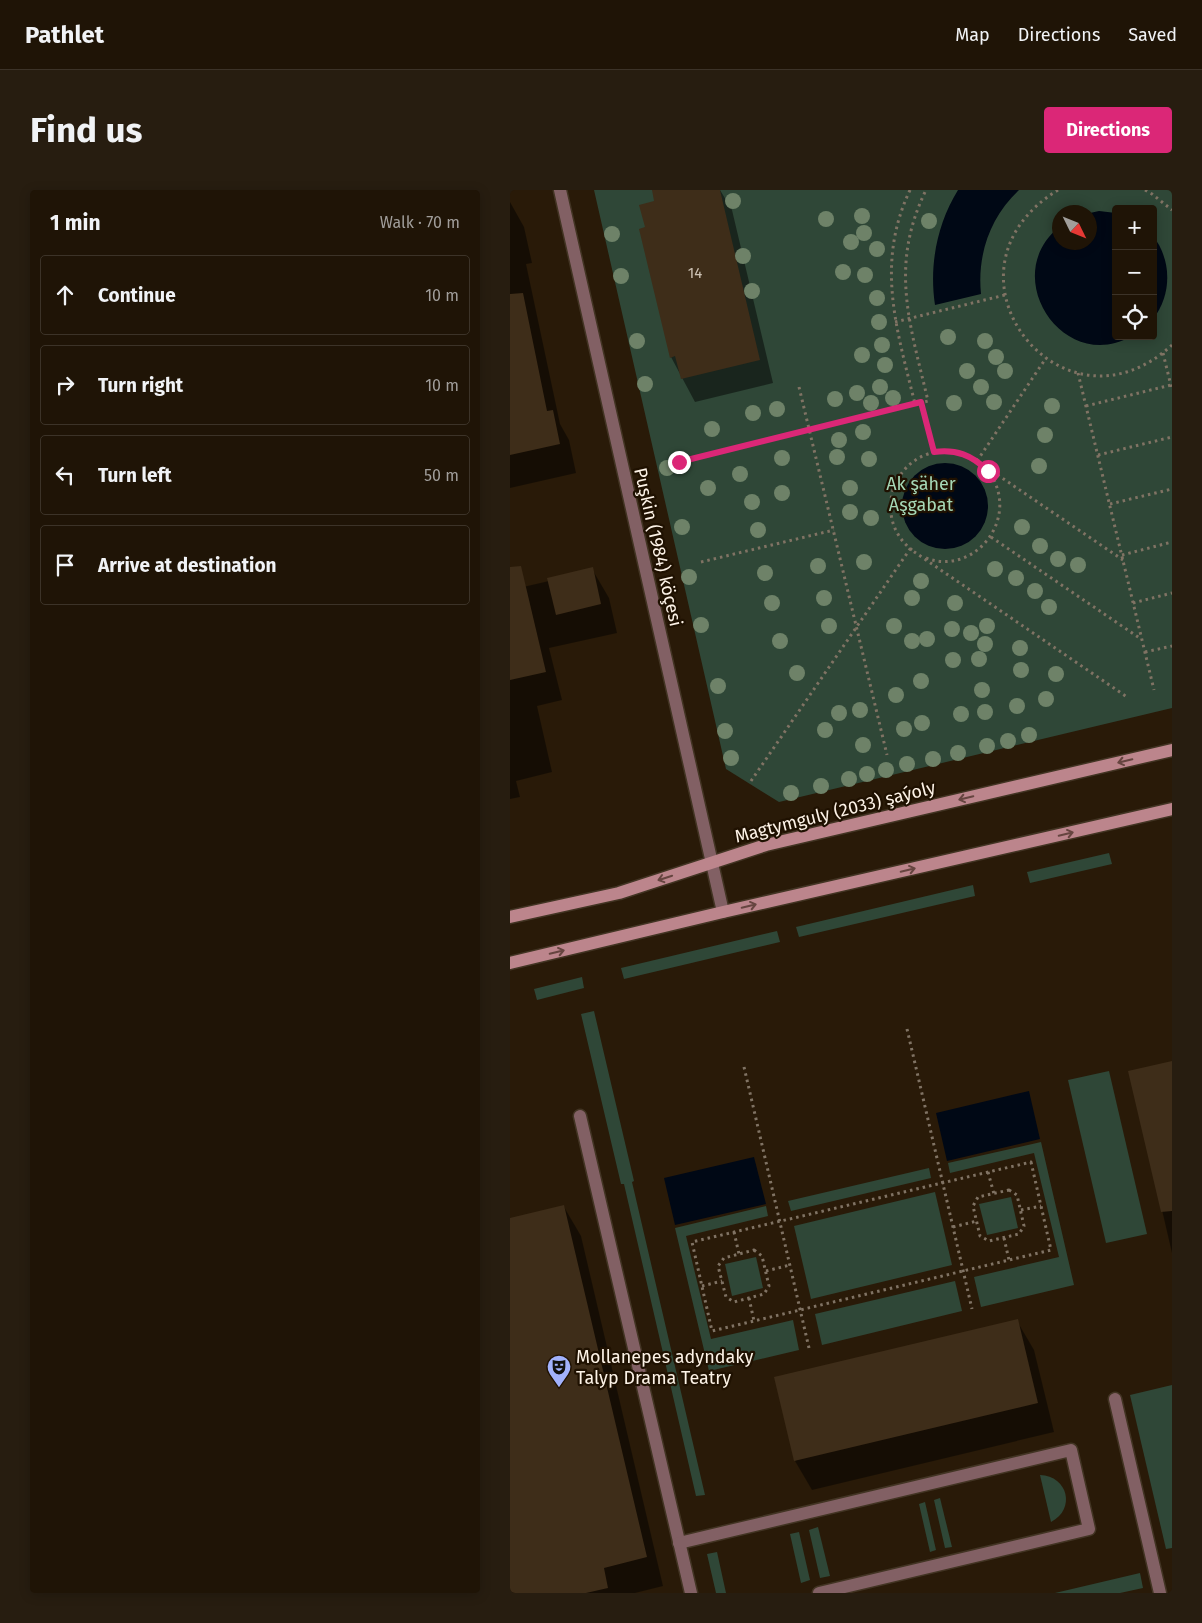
<!DOCTYPE html>
<html lang="en">
<head>
<meta charset="utf-8">
<style>
  :root { --surface:#1f1406; --page:#271d10; --text:#f1f3f6; --muted:#a19e9b; --line:#3c3328; --accent:#db2777 }
  body { margin:0; font-family:"Fira Sans",sans-serif; background:var(--page); color:var(--text) }
  .controls { position:absolute; right:15px; top:15px; display:grid; overflow:hidden; border-radius:5px; box-shadow:0 2px 12px #0003 }
  .controls button { width:45px; height:45px; display:grid; place-items:center; padding:0; border:0; border-bottom:1px solid var(--line); background:var(--surface); color:var(--text); font:25px sans-serif }
  .compass { position:absolute; left:542px; top:15px; width:45px; height:45px; border-radius:50%; background:var(--surface); box-shadow:0 2px 12px #0003; rotate:133deg }
  .stop { position:absolute; width:15px; height:15px; margin:-11px; border:4px solid #db2777; border-radius:50%; background:#fff }
  .stop.end { background:#db2777; border-color:#fff; box-shadow:0 1px 5px #0008 }
  .list { margin:0; padding:0; list-style:none }
  h2 { display:flex; justify-content:space-between; align-items:center; height:65px; margin:0; padding:0 20px; font-size:21px }
  h2 small { font-size:16px; font-weight:400; color:var(--muted) }
  .list li { display:grid; grid-template-columns:32px 1fr auto; gap:15px; align-items:center; box-sizing:border-box; height:80px; margin:0 10px 10px; padding:0 10px; border:1px solid var(--line); border-radius:5px }
  .list b { display:block; font-size:19px; white-space:nowrap }
  .list em { font-size:16px; font-style:normal; color:var(--muted) }
  .icon { flex:none; width:28px; height:28px; fill:none; stroke:currentColor; stroke-width:2; stroke-linecap:round; stroke-linejoin:round }
  .map { position:relative; flex:none; width:662px; height:1403px; overflow:hidden; border-radius:5px }
  header { display:flex; align-items:center; gap:30px; box-sizing:border-box; height:70px; padding:0 25px; background:var(--surface); border-bottom:1px solid var(--line) }
  header strong { font-size:24px }
  nav { display:flex; gap:28px; margin-inline-start:auto; font-size:18px }
  .intro { display:flex; align-items:center; justify-content:space-between; box-sizing:border-box; height:120px; padding:0 30px }
  h1 { margin:0; font-size:35px }
  .button { padding:12px 22px; border-radius:5px; background:var(--accent); color:#fff; font-size:18px; font-weight:700 }
  main { display:flex; gap:30px; padding:0 30px }
  aside { flex:1; background:var(--surface); border-radius:5px; box-shadow:0 2px 12px #0003 }
  .map>svg:first-child { display:block }
</style>
</head>
<body>
<header>
<strong>Pathlet</strong>
<nav><a>Map</a><a>Directions</a><a>Saved</a></nav>
</header>
<div class="intro"><h1>Find us</h1><a class="button">Directions</a></div>
<main>
<aside>
<h2>1 min<small>Walk · 70 m</small></h2>
<ul class="list">
<li><svg class="icon" aria-label="ahead" viewBox="0 0 24 24"><path d="M12 20V5M6 11l6-6 6 6"/></svg><div><b>Continue</b></div><em>10 m</em></li>
<li><svg class="icon" aria-label="right" viewBox="0 0 24 24"><path d="M7 20v-9h11M14 6l5 5-5 5"/></svg><div><b>Turn right</b></div><em>10 m</em></li>
<li><svg class="icon" aria-label="left" viewBox="0 0 24 24"><path d="M17 20v-9H6M10 6l-5 5 5 5"/></svg><div><b>Turn left</b></div><em>50 m</em></li>
<li><svg class="icon" aria-label="arrive" viewBox="0 0 24 24"><path d="M6 21V4h12l-3 4 3 4H6"/></svg><div><b>Arrive at destination</b></div></li>
</ul>
</aside>
<div class="map">
<svg width="662" height="1403" viewBox="0 0 662 1403">
  <rect width="100%" height="100%" fill="#291a08"/>
  <g fill="#2f4737" fill-rule="evenodd">
    <path d="M84 0H662V518L269 612 216 579ZM606 19H643V146H606ZM550 22H580V52H550Z"/>
    <polygon points="599,663 602,674 520,693 517,682"/>
    <polygon points="463,695 465,706 289,747 286,737"/>
    <polygon points="267,741 270,752 114,789 111,778"/>
    <polygon points="72,787 74,798 27,810 24,799"/>
    <polygon points="84,821 124,991 122,992 195,1305 186,1306 114,994 111,994 71,824"/>
    <polygon points="599,881 637,1044 596,1053 558,890"/>
    <polygon points="531,952 564,1095 471,1117 464,1087 549,1067 524,963 440,983 438,973"/>
    <polygon points="419,978 421,988 281,1021 278,1011"/>
    <polygon points="425,1002 442,1075 301,1109 284,1036"/>
    <polygon points="501,1007 508,1038 477,1045 469,1014"/>
    <polygon points="256,1016 258,1026 176,1046 201,1149 283,1130 289,1160 199,1181 165,1038"/>
    <polygon points="246,1067 253,1098 222,1106 215,1074"/>
    <polygon points="445,1091 452,1121 312,1155 305,1124"/>
    <polygon points="662,1195 662,1358 656,1359 620,1205"/>
    <path d="M530 1285C558 1286 566 1319 541 1332Z"/>
    <polygon points="430,1308 442,1357 435,1358 424,1310"/>
    <polygon points="415,1312 426,1360 420,1362 409,1314"/>
    <polygon points="308,1337 320,1386 310,1388 299,1340"/>
    <polygon points="289,1342 300,1390 291,1393 280,1344"/>
    <polygon points="207,1362 216,1403 206,1403 197,1364"/>
    <polygon points="630,1383 633,1398 610,1403 545,1403"/>
  </g>
  <g fill="#000815">
    <path d="M448 0H509C480 27 467 65 471 104L425 115C419 75 427 34 448 0Z"/>
    <path d="M589 21 606 23V146H622C554 185 488 87 549 37L550 52H580V23Z"/>
    <path d="M643 46C662 70 662 105 643 129Z"/>
    <circle cx="435" cy="316" r="43"/>
    <polygon points="519,901 530,949 437,971 426,923"/>
    <polygon points="244,967 256,1014 165,1035 154,988"/>
  </g>
  <g fill="#0007">
    <polygon points="143,0 210,0 222,20 263,193 185,212 161,167 136,38 145,12"/>
    <polygon points="0,12 14,37 22,73 16,74 43,201 50,234 59,250 66,283 0,298"/>
    <polygon points="82,379 99,408 107,443 39,458 52,510 27,516 42,582 6,591 10,607 0,609 0,400 39,391"/>
    <polygon points="662,872 662,1063 620,882"/>
    <polygon points="54,1017 71,1046 153,1396 125,1403 0,1403 0,1029"/>
    <polygon points="507,1131 524,1160 544,1242 302,1300 285,1271"/>
  </g>
  <g fill="#3e2d19">
    <polygon points="142,0 210,0 250,170 171,189 165,166 160,168 129,39 135,37 129,15 144,11"/>
    <polygon points="13,103 37,221 43,220 50,254 0,265 0,104"/>
    <polygon points="11,376 36,482 0,490 0,377"/>
    <polygon points="83,377 91,414 46,425 37,388"/>
    <polygon points="662,871 662,1021 651,1022 618,881"/>
    <polygon points="54,1015 137,1367 94,1378 98,1398 76,1403 0,1403 0,1028"/>
    <polygon points="508,1129 528,1213 284,1271 264,1187"/>
  </g>
  <g fill="none" stroke-linecap="round" stroke-linejoin="round">
    <defs>
      <g id="lane">
        <polyline points="70,926 181,1403"/>
        <polyline points="605,1209 650,1403"/>
        <polyline points="169,1353 561,1260 579,1339 309,1403"/>
      </g>
      <polyline id="street" points="50,0 213,722"/>
      <g id="secondary">
        <polyline points="0,727 109,703 256,655 662,560"/>
        <polyline points="0,773 213,722 662,619"/>
      </g>
    </defs>
    <use href="#lane" stroke="#423423" stroke-width="15"/>
    <use href="#street" stroke="#423423" stroke-width="15"/>
    <use href="#secondary" stroke="#423423" stroke-width="15"/>
    <g stroke="#807364" stroke-width="3" stroke-dasharray="2.5 4" stroke-linecap="butt">
      <path d="M400 0C365 74 387 140 405 214"/>
      <path d="M548 0C416 81 551 257 662 155"/>
      <polyline points="635,0 642,4 662,20"/>
      <polyline points="385,132 495,105"/>
      <polyline points="653,163 662,200"/>
      <polyline points="568,183 644,500"/>
      <polyline points="289,197 377,565"/>
      <polyline points="411,212 424,262"/>
      <polyline points="576,216 661,195"/>
      <polyline points="588,265 662,247"/>
      <polyline points="467,271 536,168"/>
      <path d="M169 272 418 211C400 134 379 76 416 0"/>
      <polyline points="600,314 662,299"/>
      <polyline points="481,347 631,449"/>
      <path d="M402 360C368 334 376 281 415 265 423 262 430 260 438 261 449 262 458 266 467 271L613 370"/>
      <polyline points="612,365 662,352"/>
      <path d="M416 368C460 385 503 338 486 295 483 285 475 278 467 271"/>
      <polyline points="191,372 324,340"/>
      <polyline points="623,413 662,403"/>
      <polyline points="635,462 662,456"/>
      <polyline points="241,591 400,359 617,507"/>
      <polyline points="397,839 462,1119"/>
      <polyline points="234,877 299,1158"/>
      <polygon points="521,972 541,1060 202,1141 182,1052"/>
      <polyline points="478,982 484,1004"/>
      <polygon points="499,1000 507,1005 514,1036 509,1044 479,1051 470,1046 463,1016 468,1007"/>
      <polyline points="511,1020 531,1016"/>
      <polyline points="443,1037 467,1031"/>
      <polyline points="224,1042 229,1064"/>
      <polyline points="494,1048 499,1070"/>
      <polygon points="244,1060 252,1066 259,1096 254,1104 224,1112 216,1107 208,1076 214,1068"/>
      <polyline points="256,1081 280,1075"/>
      <polyline points="192,1096 212,1091"/>
      <polyline points="239,1108 244,1131"/>
    </g>
    <use href="#lane" stroke="#826064" stroke-width="12"/>
    <use href="#street" stroke="#826064" stroke-width="12"/>
    <use href="#secondary" stroke="#bc858c" stroke-width="12"/>
  </g>
  <g fill="#6e8268">
    <circle cx="223" cy="11" r="8"/>
    <circle cx="352" cy="26" r="8"/>
    <circle cx="316" cy="29" r="8"/>
    <circle cx="419" cy="31" r="8"/>
    <circle cx="354" cy="43" r="8"/>
    <circle cx="102" cy="44" r="8"/>
    <circle cx="341" cy="52" r="8"/>
    <circle cx="367" cy="59" r="8"/>
    <circle cx="233" cy="66" r="8"/>
    <circle cx="333" cy="82" r="8"/>
    <circle cx="355" cy="85" r="8"/>
    <circle cx="111" cy="86" r="8"/>
    <circle cx="242" cy="101" r="8"/>
    <circle cx="367" cy="108" r="8"/>
    <circle cx="369" cy="132" r="8"/>
    <circle cx="438" cy="147" r="8"/>
    <circle cx="127" cy="151" r="8"/>
    <circle cx="475" cy="151" r="8"/>
    <circle cx="372" cy="155" r="8"/>
    <circle cx="352" cy="165" r="8"/>
    <circle cx="486" cy="167" r="8"/>
    <circle cx="375" cy="175" r="8"/>
    <circle cx="457" cy="181" r="8"/>
    <circle cx="495" cy="181" r="8"/>
    <circle cx="135" cy="194" r="8"/>
    <circle cx="370" cy="197" r="8"/>
    <circle cx="471" cy="197" r="8"/>
    <circle cx="347" cy="203" r="8"/>
    <circle cx="383" cy="208" r="8"/>
    <circle cx="325" cy="209" r="8"/>
    <circle cx="484" cy="212" r="8"/>
    <circle cx="361" cy="213" r="8"/>
    <circle cx="444" cy="213" r="8"/>
    <circle cx="542" cy="216" r="8"/>
    <circle cx="267" cy="219" r="8"/>
    <circle cx="243" cy="223" r="8"/>
    <circle cx="202" cy="239" r="8"/>
    <circle cx="353" cy="242" r="8"/>
    <circle cx="535" cy="245" r="8"/>
    <circle cx="329" cy="250" r="8"/>
    <circle cx="327" cy="267" r="8"/>
    <circle cx="272" cy="268" r="8"/>
    <circle cx="359" cy="269" r="8"/>
    <circle cx="529" cy="276" r="8"/>
    <circle cx="157" cy="278" r="8"/>
    <circle cx="230" cy="284" r="8"/>
    <circle cx="198" cy="298" r="8"/>
    <circle cx="340" cy="298" r="8"/>
    <circle cx="272" cy="303" r="8"/>
    <circle cx="242" cy="312" r="8"/>
    <circle cx="340" cy="322" r="8"/>
    <circle cx="361" cy="328" r="8"/>
    <circle cx="172" cy="337" r="8"/>
    <circle cx="512" cy="337" r="8"/>
    <circle cx="248" cy="340" r="8"/>
    <circle cx="530" cy="356" r="8"/>
    <circle cx="548" cy="369" r="8"/>
    <circle cx="354" cy="372" r="8"/>
    <circle cx="568" cy="375" r="8"/>
    <circle cx="308" cy="376" r="8"/>
    <circle cx="485" cy="379" r="8"/>
    <circle cx="255" cy="383" r="8"/>
    <circle cx="179" cy="387" r="8"/>
    <circle cx="506" cy="388" r="8"/>
    <circle cx="411" cy="391" r="8"/>
    <circle cx="525" cy="401" r="8"/>
    <circle cx="314" cy="408" r="8"/>
    <circle cx="402" cy="408" r="8"/>
    <circle cx="262" cy="413" r="8"/>
    <circle cx="445" cy="413" r="8"/>
    <circle cx="539" cy="417" r="8"/>
    <circle cx="191" cy="435" r="8"/>
    <circle cx="319" cy="436" r="8"/>
    <circle cx="384" cy="436" r="8"/>
    <circle cx="477" cy="436" r="8"/>
    <circle cx="442" cy="439" r="8"/>
    <circle cx="461" cy="443" r="8"/>
    <circle cx="417" cy="449" r="8"/>
    <circle cx="270" cy="451" r="8"/>
    <circle cx="402" cy="451" r="8"/>
    <circle cx="475" cy="454" r="8"/>
    <circle cx="510" cy="458" r="8"/>
    <circle cx="469" cy="469" r="8"/>
    <circle cx="443" cy="470" r="8"/>
    <circle cx="511" cy="480" r="8"/>
    <circle cx="287" cy="483" r="8"/>
    <circle cx="546" cy="484" r="8"/>
    <circle cx="411" cy="491" r="8"/>
    <circle cx="208" cy="496" r="8"/>
    <circle cx="472" cy="500" r="8"/>
    <circle cx="386" cy="505" r="8"/>
    <circle cx="536" cy="509" r="8"/>
    <circle cx="507" cy="516" r="8"/>
    <circle cx="350" cy="520" r="8"/>
    <circle cx="475" cy="522" r="8"/>
    <circle cx="329" cy="523" r="8"/>
    <circle cx="451" cy="524" r="8"/>
    <circle cx="412" cy="533" r="8"/>
    <circle cx="394" cy="539" r="8"/>
    <circle cx="315" cy="540" r="8"/>
    <circle cx="215" cy="541" r="8"/>
    <circle cx="519" cy="545" r="8"/>
    <circle cx="498" cy="551" r="8"/>
    <circle cx="353" cy="555" r="8"/>
    <circle cx="477" cy="556" r="8"/>
    <circle cx="448" cy="563" r="8"/>
    <circle cx="221" cy="568" r="8"/>
    <circle cx="423" cy="569" r="8"/>
    <circle cx="397" cy="574" r="8"/>
    <circle cx="376" cy="580" r="8"/>
    <circle cx="357" cy="584" r="8"/>
    <circle cx="339" cy="589" r="8"/>
    <circle cx="311" cy="596" r="8"/>
    <circle cx="281" cy="603" r="8"/>
  </g>
  <defs><path id="oneway-shaft" d="M-6 0H5M1.5-3L5.5 0L1.5 3" fill="none" stroke-width="1.6" stroke-linecap="round" stroke-linejoin="round" transform="scale(1.25)"/></defs>
  <g stroke="#664540">
    <use href="#oneway-shaft" transform="translate(615 571) rotate(167)"/>
    <use href="#oneway-shaft" transform="translate(456 608) rotate(167)"/>
    <use href="#oneway-shaft" transform="translate(556 644) rotate(-13)"/>
    <use href="#oneway-shaft" transform="translate(398 680) rotate(-13)"/>
    <use href="#oneway-shaft" transform="translate(155 688) rotate(162)"/>
    <use href="#oneway-shaft" transform="translate(239 716) rotate(-13)"/>
    <use href="#oneway-shaft" transform="translate(47 762) rotate(-13)"/>
  </g>
  <g fill="none" stroke-linecap="round" stroke-linejoin="round">
    <path stroke="#db2777" stroke-width="6" d="M169 272 411 212 424 262C446 259 462 265 478 281"/>
  </g>
  <defs>
    <symbol id="theatre-pin" viewBox="-11 -11 22 30"><path d="M0 17L-7.5 6A9.5 9.5 0 1 1 7.5 6Z" fill="#a2b2fd" stroke="#1f1101"/><path d="M-5-5.5Q0-4 5-5.5V0Q5 5 0 6Q-5 5-5 0ZM-3.3-2.5H-1v1.5H-3.3ZM1-2.5H3.3v1.5H1ZM-2.8 1Q0 5.5 2.8 1Z" fill="#111"/></symbol>
  </defs>
  <g fill-rule="evenodd">
    <use href="#theatre-pin" x="35" y="1163" width="28" height="38"/>
  </g>
  <g text-anchor="middle" stroke-width="4.5" stroke-linejoin="round" paint-order="stroke">
    <g font-size="15" fill="#cdc2b4">
      <text x="185" y="88">14</text>
    </g>
    <g font-size="18" fill="#a6d8b6" stroke="#1f1101">
      <text x="411" y="300">Ak şäher<tspan x="411" dy="21">Aşgabat</tspan></text>
    </g>
    <g font-size="18" fill="#fdf3e7" stroke="#1f1101">
      <text transform="translate(148 357) rotate(77)" y="6">Puşkin (1984) köçesi</text>
      <text transform="translate(325 622) rotate(-14)" y="6">Magtymguly (2033) şaýoly</text>
    </g>
    <g font-size="18" fill="#fdf3e7" stroke="#1f1101" text-anchor="start">
      <text x="66" y="1173">Mollanepes adyndaky<tspan x="66" dy="21">Talyp Drama Teatry</tspan></text>
    </g>
  </g>
</svg>
<div class="controls">
<button>+</button>
<button>−</button>
<button><svg class="icon" aria-label="locate" viewBox="0 0 24 24"><circle cx="12" cy="12" r="6"/><path d="M12 2v4M12 18v4M2 12h4M18 12h4"/></svg></button>
</div>
<svg class="compass" viewBox="-18 -18 36 36"><path d="M0-13l5 13h-10z" fill="#e53935"/><path d="M0 13l5-13h-10z" fill="#a19e9b"/></svg>
<div class="stop" style="left:478px;top:281px"></div>
<div class="stop end" style="left:169px;top:272px"></div>
</div>
</main>
</body>
</html>
